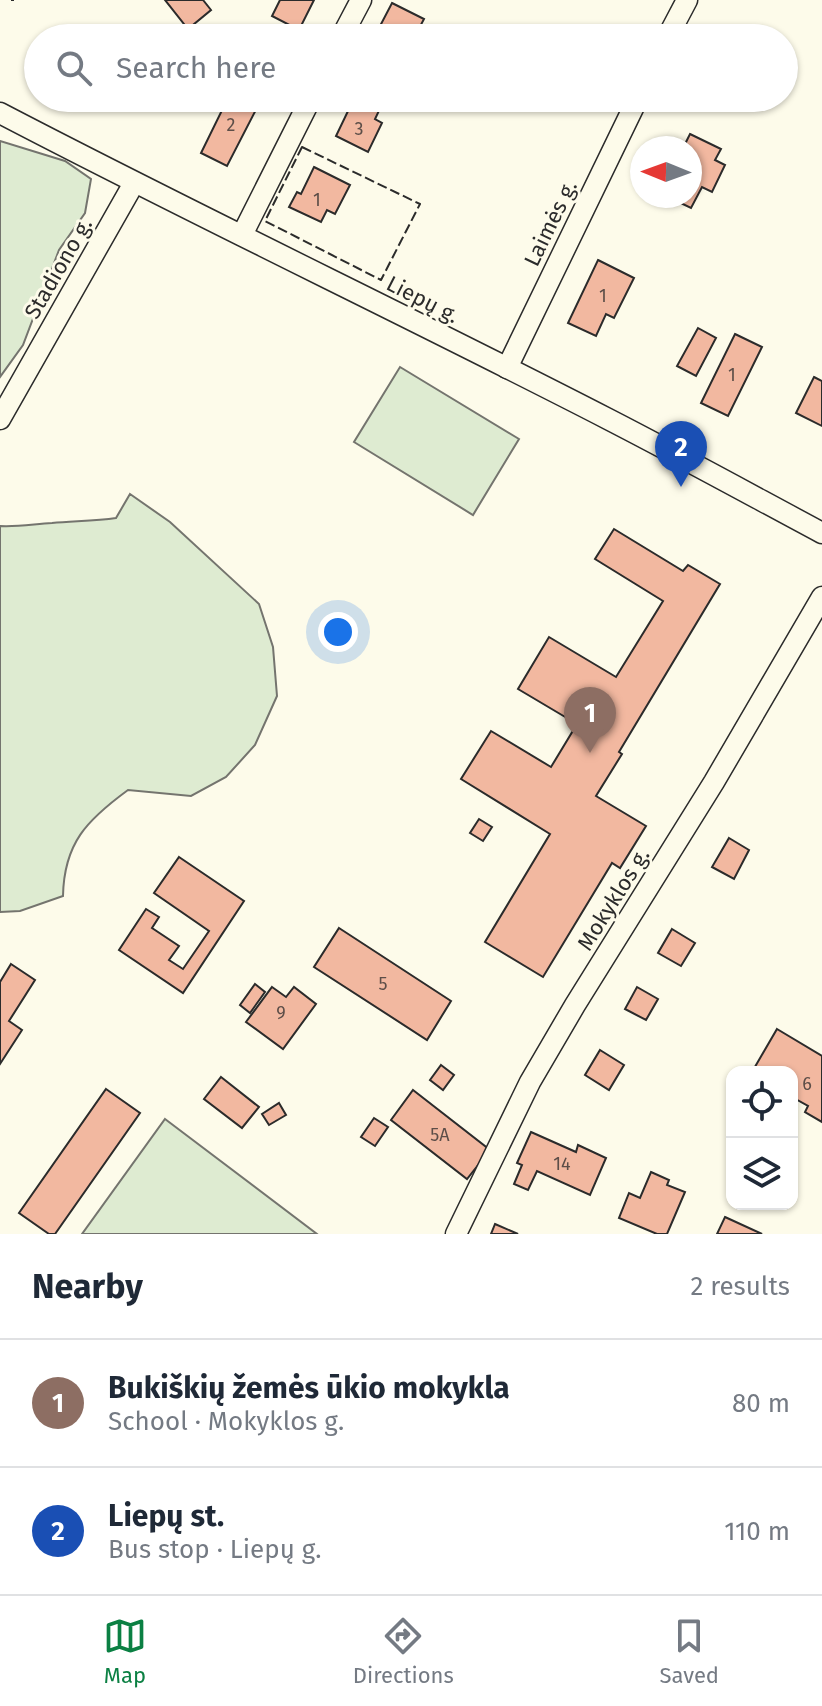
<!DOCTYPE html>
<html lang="en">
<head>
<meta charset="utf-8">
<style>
  :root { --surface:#fff; --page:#f6f6f7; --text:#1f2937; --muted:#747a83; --line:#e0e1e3; --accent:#0b8043 }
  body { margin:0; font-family:"Fira Sans",sans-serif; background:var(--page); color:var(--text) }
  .controls { position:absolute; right:24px; bottom:24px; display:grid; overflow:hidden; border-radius:16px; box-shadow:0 2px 6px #0004 }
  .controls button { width:72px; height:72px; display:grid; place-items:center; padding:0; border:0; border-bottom:2px solid var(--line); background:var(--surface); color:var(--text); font:40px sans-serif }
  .compass { position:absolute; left:630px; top:136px; width:72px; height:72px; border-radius:50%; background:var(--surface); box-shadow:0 2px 6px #0004; rotate:271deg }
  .you { position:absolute; left:338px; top:632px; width:28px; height:28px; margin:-20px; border:6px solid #fff; border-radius:50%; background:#1a73e8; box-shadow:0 0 0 12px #1a73e833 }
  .badge { display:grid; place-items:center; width:52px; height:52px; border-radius:50%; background:var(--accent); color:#fff; font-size:26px; font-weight:700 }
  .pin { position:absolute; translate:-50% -66px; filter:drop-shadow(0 2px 4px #0008) }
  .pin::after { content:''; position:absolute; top:42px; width:28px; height:24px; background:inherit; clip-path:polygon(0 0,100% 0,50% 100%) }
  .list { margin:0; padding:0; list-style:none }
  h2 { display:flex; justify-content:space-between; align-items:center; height:104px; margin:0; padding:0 32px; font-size:34px }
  h2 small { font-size:26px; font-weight:400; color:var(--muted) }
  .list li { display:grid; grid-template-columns:52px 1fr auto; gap:24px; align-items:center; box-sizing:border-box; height:128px; padding:0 32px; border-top:2px solid var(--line) }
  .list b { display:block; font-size:30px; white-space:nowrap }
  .list p { margin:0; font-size:26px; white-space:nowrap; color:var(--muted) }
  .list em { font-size:26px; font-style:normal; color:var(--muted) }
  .icon { flex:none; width:44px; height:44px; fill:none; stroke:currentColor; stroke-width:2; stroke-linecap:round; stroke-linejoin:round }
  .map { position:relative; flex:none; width:822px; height:1234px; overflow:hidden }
  .search { position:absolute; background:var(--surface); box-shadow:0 2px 6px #0004; left:24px; right:24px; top:24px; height:88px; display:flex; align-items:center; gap:20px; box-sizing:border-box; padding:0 28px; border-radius:44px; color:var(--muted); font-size:30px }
  .sheet { height:360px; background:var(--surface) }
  nav { display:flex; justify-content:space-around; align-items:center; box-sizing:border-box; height:112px; border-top:2px solid var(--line); background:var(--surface); font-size:22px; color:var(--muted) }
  nav a { display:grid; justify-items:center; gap:4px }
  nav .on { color:var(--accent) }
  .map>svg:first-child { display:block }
</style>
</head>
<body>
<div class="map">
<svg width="822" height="1234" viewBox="0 0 822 1234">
  <rect width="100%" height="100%" fill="#fdfbea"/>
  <g fill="#deebd1" stroke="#74746e" stroke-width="2">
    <polygon points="0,141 65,161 91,179 85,213 59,250 23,345 0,377"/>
    <polygon points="400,367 519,439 473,515 354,442"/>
    <path d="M130 494 170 522 259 604 273 647 277 696 255 745 226 777 191 796 128 790C87 820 64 843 63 896L20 911 0 912V526C18 527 34 524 52 523 74 521 95 521 116 518Z"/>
    <polygon points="165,1119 317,1234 82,1234"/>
  </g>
  <g fill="#f2b8a0" stroke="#2b2b2b" stroke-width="2">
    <polygon points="165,0 203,0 211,10 188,29"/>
    <polygon points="280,0 314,0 299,30 272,16"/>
    <polygon points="392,3 424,19 414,38 384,38 388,30 380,26"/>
    <polygon points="228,98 262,98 227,166 201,153"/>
    <polygon points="346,98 385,98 375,119 382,123 368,152 336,136 349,109 342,106"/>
    <polygon points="690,134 721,149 715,160 725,165 712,192 702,187 691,208 666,196 690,196 690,148 672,148 674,143 683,148"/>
    <polygon points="314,167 350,185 335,214 327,210 321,222 289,207 297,192 301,194"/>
    <polygon points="598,260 634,278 614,318 606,314 596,336 568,323"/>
    <polygon points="698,328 716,338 696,376 677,366"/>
    <polygon points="735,334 762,347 728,416 701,403"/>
    <polygon points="814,377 822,381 822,426 796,413"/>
    <polygon points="614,529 683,571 688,565 720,584 619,752 622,754 596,796 646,826 620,868 612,863 543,977 485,942 550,834 461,779 491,731 551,767 577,724 518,689 549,637 616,677 663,601 595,559"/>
    <polygon points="479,819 492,827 483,841 470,833"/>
    <polygon points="729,838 749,850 734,879 712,867"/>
    <polygon points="179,857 244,901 183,993 119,950 146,909 159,917 152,928 179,946 169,960 183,969 209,931 154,893"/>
    <polygon points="339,928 451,1001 427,1040 314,967"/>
    <polygon points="672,929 695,943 681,966 658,953"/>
    <polygon points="11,964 35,980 9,1021 22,1030 0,1064 0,982"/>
    <polygon points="255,984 265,992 250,1013 240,1005"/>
    <polygon points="272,987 286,997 294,987 316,1004 283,1049 246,1022"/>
    <polygon points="637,987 658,999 646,1020 625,1009"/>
    <polygon points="777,1029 822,1056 822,1122 805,1112 808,1106 792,1097 792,1072 752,1072"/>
    <polygon points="600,1050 624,1065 609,1090 585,1075"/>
    <polygon points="441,1065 454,1075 443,1090 430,1080"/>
    <polygon points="221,1077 259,1107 242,1128 204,1099"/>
    <polygon points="106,1089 140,1113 55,1234 49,1234 19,1213"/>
    <polygon points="413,1090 490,1150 467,1179 391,1120"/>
    <polygon points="279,1103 286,1115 269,1125 262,1114"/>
    <polygon points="374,1118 388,1127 375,1146 361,1137"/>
    <polygon points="531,1132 576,1152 578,1145 606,1158 590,1195 537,1171 528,1190 514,1184 522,1165 517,1163"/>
    <polygon points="651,1172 669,1180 667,1185 685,1192 667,1234 657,1234 619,1218 629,1193 640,1198"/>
    <polygon points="725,1217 762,1234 717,1234"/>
    <polygon points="495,1224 518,1234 491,1234"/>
  </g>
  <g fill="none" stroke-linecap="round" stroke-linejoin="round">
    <defs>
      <g id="street">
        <polyline points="341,38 361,0"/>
        <polyline points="667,38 687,0"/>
        <path d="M0 113C201 218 406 315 608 419 680 456 751 495 822 533"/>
        <polyline points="242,235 311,98"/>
        <polyline points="507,368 638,98"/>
        <polyline points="0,419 134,183"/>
        <polyline points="456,1234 530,1082 575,1005 714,782 822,597"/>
      </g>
    </defs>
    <use href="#street" stroke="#2b2b2b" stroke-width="23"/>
    <use href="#street" stroke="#fdfbea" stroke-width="20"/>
    <g stroke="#2b2b2b" stroke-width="2" stroke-dasharray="10 4" stroke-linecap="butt">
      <polyline points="11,0 14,0"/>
      <polygon points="302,147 420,204 381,280 265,221"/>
    </g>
  </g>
  <g text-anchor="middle" stroke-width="6" stroke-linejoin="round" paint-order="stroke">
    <g font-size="18" fill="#5d4e48">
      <text x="231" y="131">2</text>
      <text x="359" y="135">3</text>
      <text x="317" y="206">1</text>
      <text x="603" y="302">1</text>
      <text x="732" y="381">1</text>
      <text x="383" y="990">5</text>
      <text x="281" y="1019">9</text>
      <text x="807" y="1090">6</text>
      <text x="440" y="1141">5A</text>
      <text x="562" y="1170">14</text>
    </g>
    <g font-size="22" fill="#2b2b2b" stroke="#fdfbea">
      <text transform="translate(550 223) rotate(-64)" y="8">Laimės g.</text>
      <text transform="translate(58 268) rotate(-60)" y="8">Stadiono g.</text>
      <text transform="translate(423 299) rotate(27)" y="8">Liepų g.</text>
      <text transform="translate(613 899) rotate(-58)" y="8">Mokyklos g.</text>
    </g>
  </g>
</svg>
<div class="controls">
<button><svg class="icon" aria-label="locate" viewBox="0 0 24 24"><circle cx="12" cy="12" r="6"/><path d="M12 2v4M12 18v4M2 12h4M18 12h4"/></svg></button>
<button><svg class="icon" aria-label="layers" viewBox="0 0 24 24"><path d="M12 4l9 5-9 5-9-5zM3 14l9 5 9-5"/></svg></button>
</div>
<svg class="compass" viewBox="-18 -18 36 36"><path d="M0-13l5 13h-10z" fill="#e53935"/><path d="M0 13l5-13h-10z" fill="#747a83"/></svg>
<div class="you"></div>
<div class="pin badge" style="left:590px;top:753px;background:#8d6e63">1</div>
<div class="pin badge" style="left:681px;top:487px;background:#1a4fb4">2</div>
<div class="search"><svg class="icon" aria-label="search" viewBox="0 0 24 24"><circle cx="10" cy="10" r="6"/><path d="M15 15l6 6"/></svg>Search here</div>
</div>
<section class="sheet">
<h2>Nearby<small>2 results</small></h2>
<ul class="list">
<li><span class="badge" style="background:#8d6e63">1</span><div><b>Bukiškių žemės ūkio mokykla</b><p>School · Mokyklos g.</p></div><em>80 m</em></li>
<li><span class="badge" style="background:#1a4fb4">2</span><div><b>Liepų st.</b><p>Bus stop · Liepų g.</p></div><em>110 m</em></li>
</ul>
</section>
<nav>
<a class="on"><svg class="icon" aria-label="map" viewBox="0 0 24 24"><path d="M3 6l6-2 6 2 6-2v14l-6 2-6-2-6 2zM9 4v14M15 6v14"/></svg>Map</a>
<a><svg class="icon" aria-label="directions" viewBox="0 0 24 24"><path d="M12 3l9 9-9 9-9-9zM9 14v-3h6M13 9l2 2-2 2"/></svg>Directions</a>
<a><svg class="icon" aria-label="saved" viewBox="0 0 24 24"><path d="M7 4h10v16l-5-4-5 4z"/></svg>Saved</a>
</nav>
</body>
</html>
